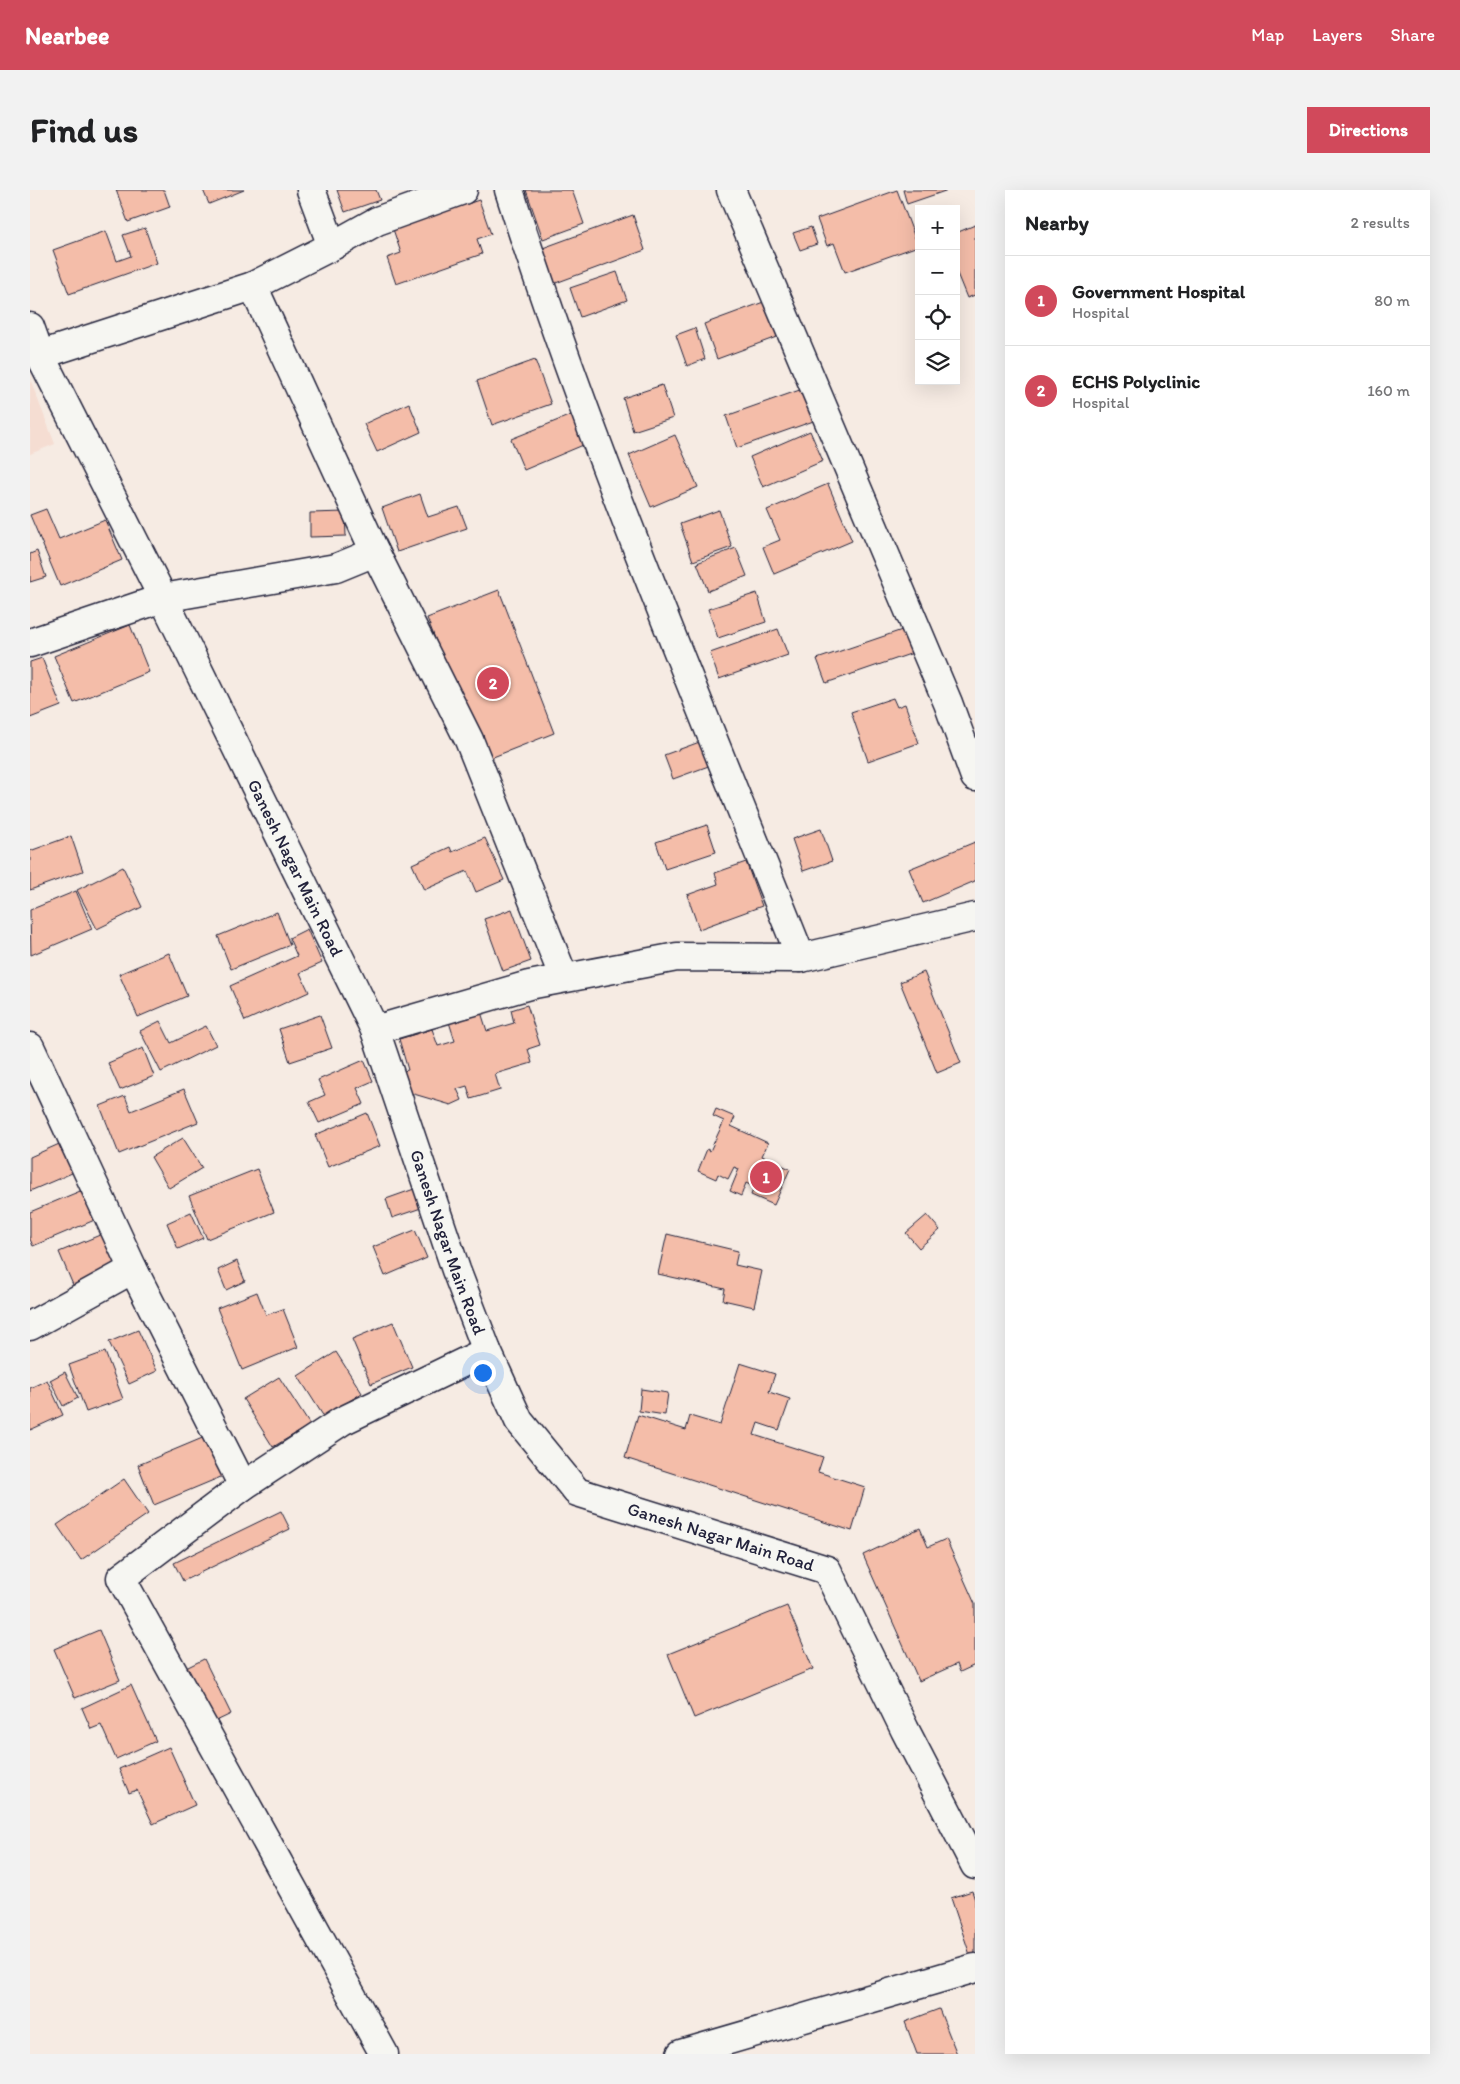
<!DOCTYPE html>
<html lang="en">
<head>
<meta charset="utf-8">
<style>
  :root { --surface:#fff; --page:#f2f2f2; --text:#202124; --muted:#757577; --line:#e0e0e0; --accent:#d1495b }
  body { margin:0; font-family:Itim,sans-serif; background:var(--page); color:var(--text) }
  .controls { position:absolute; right:15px; top:15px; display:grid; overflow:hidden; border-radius:0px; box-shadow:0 5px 20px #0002 }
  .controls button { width:45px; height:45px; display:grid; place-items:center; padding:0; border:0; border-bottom:1px solid var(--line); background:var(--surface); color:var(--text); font:25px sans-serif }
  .you { position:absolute; left:452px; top:1182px; width:18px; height:18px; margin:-12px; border:4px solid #fff; border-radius:50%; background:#1a73e8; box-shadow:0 0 0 8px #1a73e833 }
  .badge { display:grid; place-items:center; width:32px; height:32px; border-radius:50%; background:var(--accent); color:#fff; font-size:16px; font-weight:700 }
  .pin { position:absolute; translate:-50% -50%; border:2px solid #fff; box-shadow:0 1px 5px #0006 }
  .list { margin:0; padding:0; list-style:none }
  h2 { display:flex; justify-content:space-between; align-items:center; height:65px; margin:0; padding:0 20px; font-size:21px }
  h2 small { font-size:16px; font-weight:400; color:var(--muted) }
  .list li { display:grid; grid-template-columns:32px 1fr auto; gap:15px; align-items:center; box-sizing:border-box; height:90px; padding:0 20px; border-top:1px solid var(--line) }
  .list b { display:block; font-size:19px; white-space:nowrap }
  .list p { margin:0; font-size:16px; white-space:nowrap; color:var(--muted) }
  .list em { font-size:16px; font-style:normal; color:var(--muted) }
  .icon { flex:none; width:28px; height:28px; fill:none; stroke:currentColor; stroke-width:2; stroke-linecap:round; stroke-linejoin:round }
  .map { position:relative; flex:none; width:945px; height:1864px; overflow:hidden; border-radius:0px }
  header { display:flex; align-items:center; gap:30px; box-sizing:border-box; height:70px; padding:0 25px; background:var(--accent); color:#fff }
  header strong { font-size:24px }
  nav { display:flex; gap:28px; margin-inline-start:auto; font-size:18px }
  .intro { display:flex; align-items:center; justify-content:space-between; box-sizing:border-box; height:120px; padding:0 30px }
  h1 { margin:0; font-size:35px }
  .button { padding:12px 22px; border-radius:0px; background:var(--accent); color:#fff; font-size:18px; font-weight:700 }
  main { display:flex; gap:30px; padding:0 30px }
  aside { flex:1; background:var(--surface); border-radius:0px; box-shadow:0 5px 20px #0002 }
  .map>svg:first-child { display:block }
</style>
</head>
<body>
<header>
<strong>Nearbee</strong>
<nav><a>Map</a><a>Layers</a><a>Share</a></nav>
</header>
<div class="intro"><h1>Find us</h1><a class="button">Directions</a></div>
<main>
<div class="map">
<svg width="945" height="1864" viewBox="0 0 945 1864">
  <rect width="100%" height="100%" fill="#f6ebe3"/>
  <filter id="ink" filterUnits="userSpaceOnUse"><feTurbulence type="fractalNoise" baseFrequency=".02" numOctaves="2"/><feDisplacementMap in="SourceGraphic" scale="10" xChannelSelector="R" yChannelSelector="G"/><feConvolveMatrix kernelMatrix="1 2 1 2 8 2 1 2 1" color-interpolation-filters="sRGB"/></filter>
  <g filter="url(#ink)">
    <polygon fill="#f5ddd2" points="0,189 25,254 0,264"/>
    <g fill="#f4bda9" stroke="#22223b">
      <polygon points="86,0 134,0 140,17 98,32"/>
      <polygon points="173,0 214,0 179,14"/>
      <polygon points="307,0 346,0 350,10 315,22"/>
      <polygon points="496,0 542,0 554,34 513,49"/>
      <polygon points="867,0 888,56 815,82 804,53 797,56 787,29"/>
      <polygon points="873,0 918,0 877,14"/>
      <polygon points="449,10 461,44 447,49 452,64 366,94 357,68 371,63 363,39"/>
      <polygon points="603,25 615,60 523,94 510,59"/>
      <polygon points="945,35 945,105 937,108 926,81 926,43"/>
      <polygon points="781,37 787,54 770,60 763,43"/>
      <polygon points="115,38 127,73 39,104 23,60 76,41 87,71 101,66 93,45"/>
      <polygon points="587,82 597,110 550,127 540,98"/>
      <polygon points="739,110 752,145 687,169 674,134"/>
      <polygon points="665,138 675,169 657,176 646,145"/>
      <polygon points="505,170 521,214 462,235 447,191"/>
      <polygon points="632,195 643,228 603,241 593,208"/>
      <polygon points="781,196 792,228 707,258 696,226"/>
      <polygon points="379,213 391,242 347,262 334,234"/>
      <polygon points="546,223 558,253 494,280 481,249"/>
      <polygon points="780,241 793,271 733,297 720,267"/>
      <polygon points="645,245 668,297 621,317 599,265"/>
      <polygon points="798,294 822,351 744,384 733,357 750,350 737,320"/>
      <polygon points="390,304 398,327 429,317 437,338 367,362 352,318"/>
      <polygon points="16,319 29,349 75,330 92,370 30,396 0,325"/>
      <polygon points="689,320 702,357 663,371 650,334"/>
      <polygon points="315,322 316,346 280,347 280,323"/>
      <polygon points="706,358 717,386 678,401 667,373"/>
      <polygon points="7,361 16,387 0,392 0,364"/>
      <polygon points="469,400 524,543 453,571 397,428"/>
      <polygon points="727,403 736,432 688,448 678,419"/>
      <polygon points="100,435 119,482 44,513 24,466"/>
      <polygon points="748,439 758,465 689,489 680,463"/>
      <polygon points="875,439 883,463 796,493 787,469"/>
      <polygon points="12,468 31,516 0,528 0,472"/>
      <polygon points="863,508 867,517 875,514 889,553 838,571 821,522"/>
      <polygon points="675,550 684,574 643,589 634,565"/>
      <polygon points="677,635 686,662 635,679 626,652"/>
      <polygon points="791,639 802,671 773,681 762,649"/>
      <polygon points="41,646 53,681 0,700 0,661"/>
      <polygon points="455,648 474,690 446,702 437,681 394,700 382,674 420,657 422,662"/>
      <polygon points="945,652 945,691 893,713 879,679"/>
      <polygon points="716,672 732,716 669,739 657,705 688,694 685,683"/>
      <polygon points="93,677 112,717 67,739 47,700"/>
      <polygon points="46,701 62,739 1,765 0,720"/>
      <polygon points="482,719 501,771 473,781 454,729"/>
      <polygon points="247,722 260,755 201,779 188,746"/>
      <polygon points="277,739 292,773 270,783 279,802 215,831 200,796 267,766 259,748"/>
      <polygon points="139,763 157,806 108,827 89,784"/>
      <polygon points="894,782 931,873 907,883 870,792"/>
      <polygon points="497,815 510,855 498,859 502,873 465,884 470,900 441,909 437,896 427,899 432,910 421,915 377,902 369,882 378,880 369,849 402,839 408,856 425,851 419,832 451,822 457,841 484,833 481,820"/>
      <polygon points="290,825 302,858 260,872 249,839"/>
      <polygon points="130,831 141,853 176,836 186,855 131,882 110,841"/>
      <polygon points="113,858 124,886 90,900 78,873"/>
      <polygon points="334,870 343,891 327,898 334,914 289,933 279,912 295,905 288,890"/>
      <polygon points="154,899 168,932 89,964 70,916 95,906 101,921"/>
      <polygon points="686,919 705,927 701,936 738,953 732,966 760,979 744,1015 721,1005 724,997 716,993 711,1006 700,1001 709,979 704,977 698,989 688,984 686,989 668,981 677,959 680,961 694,931 683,926"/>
      <polygon points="337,923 350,956 298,977 285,945"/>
      <polygon points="153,948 172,978 139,998 121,967"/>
      <polygon points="36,951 49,980 0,1001 0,967"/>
      <polygon points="227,979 244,1022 177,1049 159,1006"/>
      <polygon points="387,998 394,1017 362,1028 356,1009"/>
      <polygon points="55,999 67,1029 3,1056 0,1049 0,1022"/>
      <polygon points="161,1022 173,1048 148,1059 137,1033"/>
      <polygon points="897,1025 910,1040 889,1058 876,1043"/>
      <polygon points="385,1040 397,1068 355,1086 343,1057"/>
      <polygon points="77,1042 94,1081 46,1102 29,1062"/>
      <polygon points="637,1044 708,1061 705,1075 732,1081 724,1117 693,1110 695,1099 628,1084"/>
      <polygon points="207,1071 215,1091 196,1100 188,1080"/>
      <polygon points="227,1102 236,1125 253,1119 268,1157 212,1180 187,1118"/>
      <polygon points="363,1132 382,1177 341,1194 322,1149"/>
      <polygon points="108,1140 127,1181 99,1194 79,1152"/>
      <polygon points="75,1162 93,1209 56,1222 39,1175"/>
      <polygon points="306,1162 332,1203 294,1227 268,1186"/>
      <polygon points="710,1173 745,1184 739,1202 760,1209 749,1240 728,1233 724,1245 793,1267 788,1282 835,1297 822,1341 595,1268 608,1225 656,1240 660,1226 690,1235"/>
      <polygon points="35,1182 48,1208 33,1216 20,1190"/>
      <polygon points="249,1187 280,1235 243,1257 213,1209"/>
      <polygon points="17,1190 33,1225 0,1240 0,1198"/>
      <polygon points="611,1199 638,1203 635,1225 609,1221"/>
      <polygon points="182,1244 198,1284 124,1315 108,1275"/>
      <polygon points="94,1289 118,1324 51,1370 27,1335"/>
      <polygon points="251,1321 260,1339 153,1391 144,1373"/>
      <polygon points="890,1338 898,1357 916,1349 945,1414 945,1475 930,1482 927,1474 889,1491 833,1365"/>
      <polygon points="757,1416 783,1479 664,1528 638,1464"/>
      <polygon points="69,1440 90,1490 45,1508 24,1459"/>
      <polygon points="174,1469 201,1524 178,1535 152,1480"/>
      <polygon points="101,1495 126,1551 86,1569 71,1535 61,1539 52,1518"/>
      <polygon points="139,1557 165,1615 123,1634 107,1600 99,1603 89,1579"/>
      <polygon points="942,1701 945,1710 945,1763 940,1765 921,1708"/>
      <polygon points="909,1819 927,1864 887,1864 875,1832"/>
    </g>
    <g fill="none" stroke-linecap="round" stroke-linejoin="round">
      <defs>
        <g id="minor">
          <polyline points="281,0 302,56 223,96 345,362"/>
          <path d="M479 0C562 261 670 514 771 768"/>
          <polyline points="701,0 918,513 945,587"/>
          <polyline points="302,56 347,31 433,0"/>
          <polyline points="0,137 10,165 133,408 306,378 345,362 439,550 534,788"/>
          <polyline points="10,165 223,96"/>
          <path id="s1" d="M0 453 133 408 345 840 426 1080 457 1161 489 1231 547 1302 797 1380 875 1540 945 1675"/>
          <polyline points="345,840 499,795 647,767 771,768 945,727"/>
          <polyline points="0,857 103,1079 213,1296"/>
          <polyline points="0,1136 103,1079"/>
          <polyline points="354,1864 91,1388 213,1296 312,1231 457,1161"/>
          <polyline points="651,1864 945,1778"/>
        </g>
      </defs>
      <use href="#minor" stroke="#22223b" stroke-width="31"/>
      <use href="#minor" stroke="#f6f6f2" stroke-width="28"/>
    </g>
  </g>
  <g text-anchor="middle" stroke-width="4" stroke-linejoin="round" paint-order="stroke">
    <g font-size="18" fill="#22223b" stroke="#f6f6f2">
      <text dy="6" stroke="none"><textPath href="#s1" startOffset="441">Ganesh Nagar Main Road</textPath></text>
      <text dy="6" stroke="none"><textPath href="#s1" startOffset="846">Ganesh Nagar Main Road</textPath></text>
      <text dy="6" stroke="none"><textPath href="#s1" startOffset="1281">Ganesh Nagar Main Road</textPath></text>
    </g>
  </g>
</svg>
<div class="controls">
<button>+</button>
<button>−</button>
<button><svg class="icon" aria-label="locate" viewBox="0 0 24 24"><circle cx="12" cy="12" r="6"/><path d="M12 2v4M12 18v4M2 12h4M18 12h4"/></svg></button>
<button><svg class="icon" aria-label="layers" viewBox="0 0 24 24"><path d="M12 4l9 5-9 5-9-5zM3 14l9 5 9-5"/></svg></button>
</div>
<div class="you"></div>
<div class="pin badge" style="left:736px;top:987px">1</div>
<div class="pin badge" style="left:463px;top:493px">2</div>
</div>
<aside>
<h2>Nearby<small>2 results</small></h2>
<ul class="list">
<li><span class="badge">1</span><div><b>Government Hospital</b><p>Hospital</p></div><em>80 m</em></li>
<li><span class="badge">2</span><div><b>ECHS Polyclinic</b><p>Hospital</p></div><em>160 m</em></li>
</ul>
</aside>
</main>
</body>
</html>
